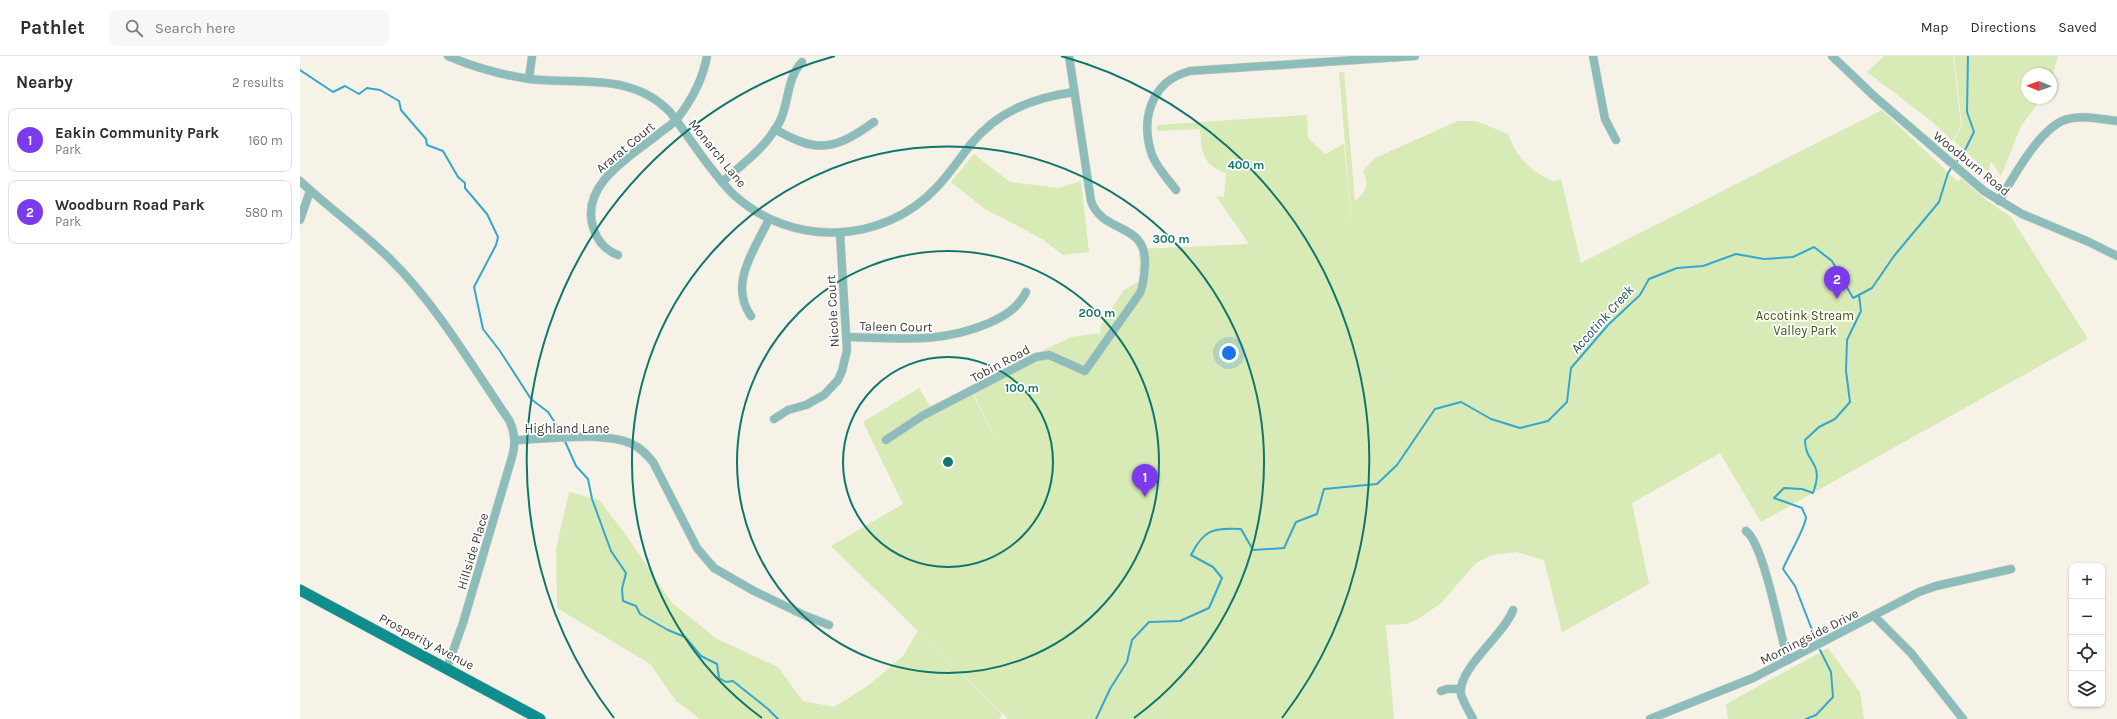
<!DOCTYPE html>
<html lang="en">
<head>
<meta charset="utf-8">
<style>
  :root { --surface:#fff; --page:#f7f7f7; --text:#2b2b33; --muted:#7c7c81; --line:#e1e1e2; --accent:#7c3aed }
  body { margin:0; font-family:Karla,sans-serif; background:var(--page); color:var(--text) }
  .controls { position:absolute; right:12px; bottom:12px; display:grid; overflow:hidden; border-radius:8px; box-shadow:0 1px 3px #0004 }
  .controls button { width:36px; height:36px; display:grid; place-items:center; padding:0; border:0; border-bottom:1px solid var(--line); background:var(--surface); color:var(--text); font:20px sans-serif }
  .compass { position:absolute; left:1721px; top:12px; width:36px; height:36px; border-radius:50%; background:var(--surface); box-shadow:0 1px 3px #0004; rotate:271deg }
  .you { position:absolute; left:929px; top:297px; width:14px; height:14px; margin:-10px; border:3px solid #fff; border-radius:50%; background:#1a73e8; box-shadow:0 0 0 6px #1a73e833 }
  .badge { display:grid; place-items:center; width:26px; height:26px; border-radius:50%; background:var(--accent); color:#fff; font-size:13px; font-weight:700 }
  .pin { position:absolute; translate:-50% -33px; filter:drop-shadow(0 1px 2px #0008) }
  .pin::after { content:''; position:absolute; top:21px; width:14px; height:12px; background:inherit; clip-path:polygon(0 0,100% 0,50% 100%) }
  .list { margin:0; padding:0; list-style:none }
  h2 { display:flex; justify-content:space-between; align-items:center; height:52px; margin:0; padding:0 16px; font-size:17px }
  h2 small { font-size:13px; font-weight:400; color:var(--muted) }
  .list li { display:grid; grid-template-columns:26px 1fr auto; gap:12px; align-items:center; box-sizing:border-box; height:64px; margin:0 8px 8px; padding:0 8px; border:1px solid var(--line); border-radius:8px }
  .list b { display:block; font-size:15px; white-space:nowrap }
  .list p { margin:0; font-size:13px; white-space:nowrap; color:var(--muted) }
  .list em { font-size:13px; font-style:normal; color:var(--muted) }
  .icon { flex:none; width:22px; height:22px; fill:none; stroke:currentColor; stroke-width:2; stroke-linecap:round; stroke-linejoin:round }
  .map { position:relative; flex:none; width:1817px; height:663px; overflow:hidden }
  header { display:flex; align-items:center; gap:24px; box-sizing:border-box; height:56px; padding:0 20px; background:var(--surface); border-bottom:1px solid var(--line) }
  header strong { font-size:19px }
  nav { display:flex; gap:22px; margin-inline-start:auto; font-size:14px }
  .search { width:280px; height:36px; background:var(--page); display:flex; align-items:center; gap:10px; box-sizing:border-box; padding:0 14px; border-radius:8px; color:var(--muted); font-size:15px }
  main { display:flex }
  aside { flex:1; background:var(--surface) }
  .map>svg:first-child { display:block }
</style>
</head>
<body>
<header>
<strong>Pathlet</strong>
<div class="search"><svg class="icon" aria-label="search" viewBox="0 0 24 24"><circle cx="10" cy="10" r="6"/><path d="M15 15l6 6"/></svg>Search here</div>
<nav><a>Map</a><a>Directions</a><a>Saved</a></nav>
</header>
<main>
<aside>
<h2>Nearby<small>2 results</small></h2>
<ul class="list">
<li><span class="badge">1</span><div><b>Eakin Community Park</b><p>Park</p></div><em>160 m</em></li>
<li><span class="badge">2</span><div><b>Woodburn Road Park</b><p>Park</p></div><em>580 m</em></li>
</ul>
</aside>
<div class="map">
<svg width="1817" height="663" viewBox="0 0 1817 663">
  <rect width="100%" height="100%" fill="#f6f2e8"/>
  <g fill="#d8eab5">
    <polygon points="1584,0 1653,0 1661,69 1653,85 1630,64 1567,16"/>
    <polygon points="1654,0 1758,0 1751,25 1751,18 1727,18 1727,42 1742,42 1721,70 1701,120 1691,105 1688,116 1654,85 1662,69"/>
    <path d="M1039 16H1044L1055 145C1067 136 1069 128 1063 115L1075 102 1158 65H1176L1208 78C1215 99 1232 118 1254 125L1261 123 1281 207 1582 54 1658 126 1661 122 1685 143 1711 161 1788 283 1461 466 1420 397 1332 447 1349 528 1262 576 1244 504 1216 496 1192 499 1176 507 1140 548 1118 563 1107 568 1086 569 1094 663H708L531 490 603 448 563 366 619 332 630 350 669 331 700 392 670 330 771 281 801 277 800 271 824 234 840 225 839 193 949 188 916 140 924 141 926 117C902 109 902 96 900 73L857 75V69L1007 59 1008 82 1025 98 1044 88 1053 183Z"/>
    <polygon points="674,98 710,126 759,132 781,125 789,196 763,199 742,183 685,153 651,126"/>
    <polygon points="269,436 299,444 326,479 372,547 417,583 478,611 503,645 534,651 569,629 603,600 618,575 702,658 699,663 400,663 376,645 350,608 257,552 256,493"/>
    <polygon points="1528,592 1560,636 1564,663 1428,663 1426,648"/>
  </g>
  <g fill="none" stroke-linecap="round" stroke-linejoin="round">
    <g stroke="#34a7cf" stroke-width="2">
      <polyline points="0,14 33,36 45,30 59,38 67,32 80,34 99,45 101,54 126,83 127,89 143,95 158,121 165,127 165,132 187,158 198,181 196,189 174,231 183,273 200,295 231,343 248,356 263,379"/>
      <polyline points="1655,108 1664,96 1674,76 1667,56 1668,0"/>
      <polyline points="264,383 276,410 288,423 292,443 311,495 326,517 322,533 323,545 336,550 340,558 368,574 385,581 401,600 417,608 419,622 426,626 433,625 468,653 478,663"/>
      <path d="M1516 584 1495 530 1483 513C1487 502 1506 471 1506 461 1505 459 1503 455 1502 452L1474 442 1484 432 1502 433 1513 437C1525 405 1505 408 1505 384L1519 371 1535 363 1550 346 1546 315 1547 284 1561 255 1559 239"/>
      <path d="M796 663 810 633 827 606 832 584 849 566 880 565 909 552 922 522 913 511 891 499C904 473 913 472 941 473L953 494 984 492 996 466 1017 458 1024 433 1077 428 1097 409 1135 353 1161 346 1191 363 1220 372 1248 365 1267 346 1271 312 1308 269 1340 239 1349 223 1377 212 1403 210 1436 198 1464 203 1493 201 1514 191 1532 205 1553 242 1572 232 1594 200 1639 146 1648 117 1652 111"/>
      <polyline points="1506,663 1516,659 1533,641 1531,616 1520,594"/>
    </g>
    <defs>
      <g id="minor">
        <path d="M148 0C174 11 201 19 230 23 280 29 332 16 370 56 391 83 409 114 433 138 491 192 583 189 637 131 650 117 660 102 671 88 698 55 733 42 774 36"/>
        <polyline points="1293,0 1305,63 1316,84"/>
        <polyline points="1532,0 1575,41 1684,135 1722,158 1789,186 1817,200"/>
        <polyline points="229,23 232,0"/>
        <path d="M475 73C517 98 535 94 574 66"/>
        <path d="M0 125C30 153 63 176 92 205 138 251 172 310 209 364 215 376 216 388 212 401L163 567 147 612"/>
        <path d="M422 126C444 107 468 90 481 63 489 44 487 22 502 6"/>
        <path d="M876 134C868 123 857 112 852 99 840 63 851 25 890 15L1115 0"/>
        <path d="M1699 145C1713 122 1741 69 1768 63 1783 59 1801 63 1817 65"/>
        <polyline points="0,164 10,135"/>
        <path d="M318 199C305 194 297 185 293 171 280 127 332 100 361 76 366 72 373 68 377 63 391 45 403 23 407 0"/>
        <path d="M451 260C428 228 455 193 469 163"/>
        <path d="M547 281C598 282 641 288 689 267 705 260 718 252 726 236"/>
        <polyline points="474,363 488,354 506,349 524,339 538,324 542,315 547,294 540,178"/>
        <path d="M215 384C246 383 305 375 332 388 341 392 347 399 353 406L397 492 414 512 454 535 506 560 529 569"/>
        <path d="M586 384 622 360 736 301 749 299 785 315 840 237C844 228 844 219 845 209 847 165 803 179 791 145L769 0"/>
        <path d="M1446 475C1464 488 1480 579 1488 604"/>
        <polyline points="1574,560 1611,597 1663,663"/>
        <polyline points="1141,635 1147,633 1161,633"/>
        <path d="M1173 663C1169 655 1163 646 1161 638 1157 613 1205 578 1213 554"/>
        <polyline points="1350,663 1453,622 1619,536 1636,530 1711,513"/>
      </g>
      <polyline id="major" points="0,534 240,663"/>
    </defs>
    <use href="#minor" stroke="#d1cec5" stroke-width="9"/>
    <use href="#major" stroke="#d1cec5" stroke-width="12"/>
    <use href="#minor" stroke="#8cbdbb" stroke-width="8"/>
    <use href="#major" stroke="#0e8e8d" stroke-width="11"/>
  </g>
  <g fill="none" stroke="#0f766e" stroke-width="2">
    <circle cx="648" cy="406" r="105"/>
    <circle cx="648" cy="406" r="211"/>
    <path d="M462 662A316 316 0 1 1 834 662"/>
    <path d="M314 662A421 421 0 0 1 535 0M761 0A421 421 0 0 1 982 662"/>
  </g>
  <g text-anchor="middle" stroke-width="3.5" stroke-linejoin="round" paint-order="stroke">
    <g font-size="13" fill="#3e3c38" stroke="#fff">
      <text transform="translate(325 91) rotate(-40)" y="5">Ararat Court</text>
      <text transform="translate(418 97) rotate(51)" y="5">Monarch Lane</text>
      <text transform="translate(1672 107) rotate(39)" y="5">Woodburn Road</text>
      <text transform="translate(532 255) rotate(-93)" y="5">Nicole Court</text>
      <text transform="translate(596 270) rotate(1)" y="5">Taleen Court</text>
      <text transform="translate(700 307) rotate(-28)" y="5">Tobin Road</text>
      <text x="267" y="377">Highland Lane</text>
      <text transform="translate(172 495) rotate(-73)" y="5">Hillside Place</text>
      <text transform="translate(1509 580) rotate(-27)" y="5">Morningside Drive</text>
      <text transform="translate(127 585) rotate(28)" y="5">Prosperity Avenue</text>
    </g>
    <g font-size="13" fill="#445316" stroke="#fff">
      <text x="1505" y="264">Accotink Stream<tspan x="1505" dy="15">Valley Park</tspan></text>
    </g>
    <g font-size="14" font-style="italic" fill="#245264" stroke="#fff">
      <text transform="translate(1302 263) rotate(-48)" y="5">Accotink Creek</text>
    </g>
  </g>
  <circle cx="648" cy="406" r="6" fill="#0f766e" stroke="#fff" stroke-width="2"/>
  <g font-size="12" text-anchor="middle" font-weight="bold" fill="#0f766e" stroke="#fff" stroke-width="3.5" stroke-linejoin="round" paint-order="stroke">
    <text x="946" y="113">400 m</text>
    <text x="871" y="187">300 m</text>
    <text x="797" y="261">200 m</text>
    <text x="722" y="336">100 m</text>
  </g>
</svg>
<div class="controls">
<button>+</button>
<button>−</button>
<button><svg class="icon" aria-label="locate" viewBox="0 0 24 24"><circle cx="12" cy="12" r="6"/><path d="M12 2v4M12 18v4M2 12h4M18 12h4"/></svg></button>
<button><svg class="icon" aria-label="layers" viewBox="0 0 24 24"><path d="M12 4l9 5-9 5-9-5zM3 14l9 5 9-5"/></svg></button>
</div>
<svg class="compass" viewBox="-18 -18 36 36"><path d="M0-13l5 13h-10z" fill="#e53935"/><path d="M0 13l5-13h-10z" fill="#7c7c81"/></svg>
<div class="you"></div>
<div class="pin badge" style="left:845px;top:441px">1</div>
<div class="pin badge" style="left:1537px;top:243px">2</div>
</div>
</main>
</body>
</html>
